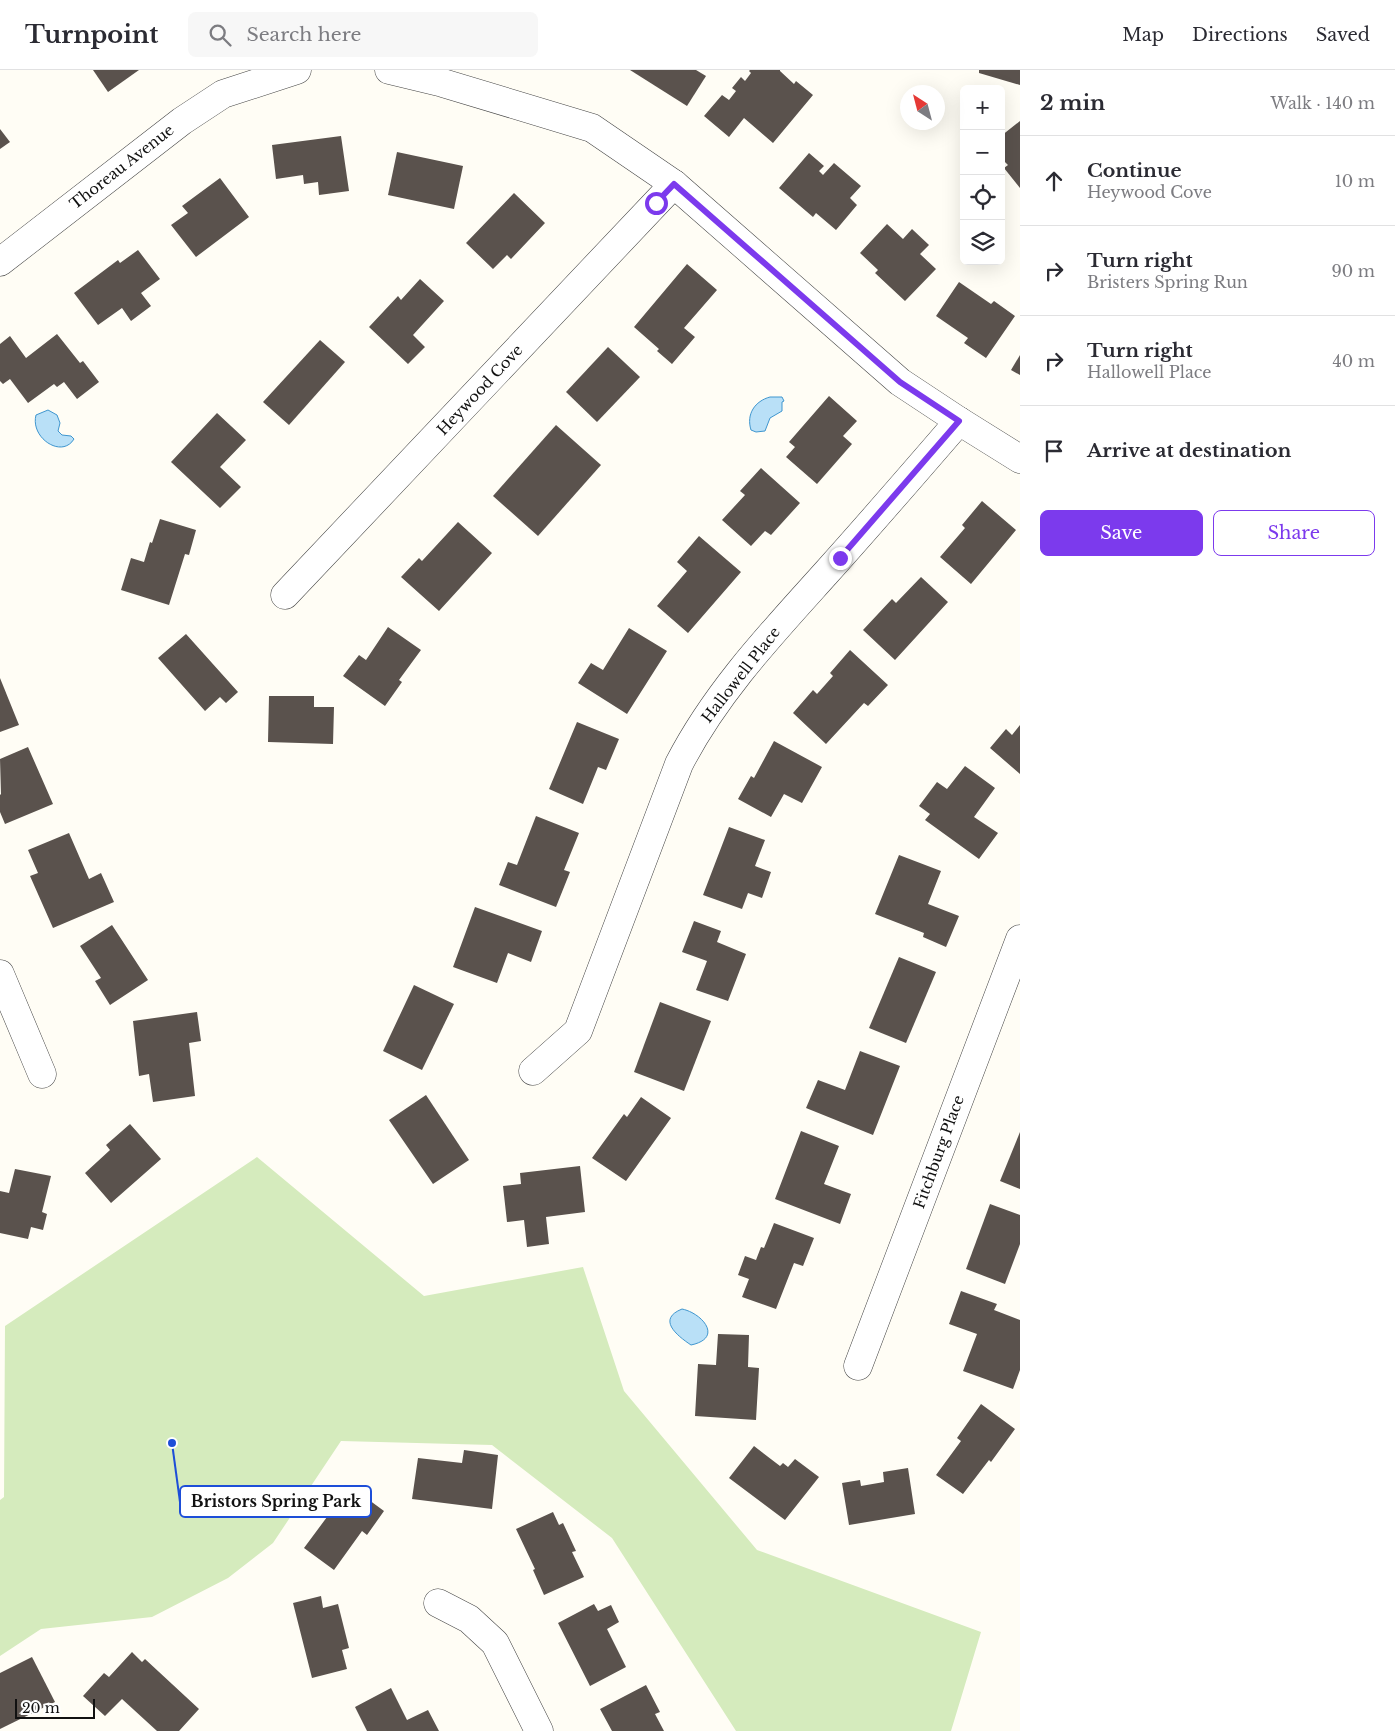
<!DOCTYPE html>
<html lang="en">
<head>
<meta charset="utf-8">
<style>
  :root { --surface:#fff; --page:#f7f7f7; --text:#2b2b33; --muted:#7c7c81; --line:#e1e1e2; --accent:#7c3aed }
  body { margin:0; font-family:"Libre Baskerville",serif; background:var(--page); color:var(--text) }
  .controls { position:absolute; right:15px; top:15px; display:grid; overflow:hidden; border-radius:8px; box-shadow:0 5px 20px #0002 }
  .controls button { width:45px; height:45px; display:grid; place-items:center; padding:0; border:0; border-bottom:1px solid var(--line); background:var(--surface); color:var(--text); font:25px sans-serif }
  .compass { position:absolute; left:900px; top:15px; width:45px; height:45px; border-radius:50%; background:var(--surface); box-shadow:0 5px 20px #0002; rotate:324deg }
  .scale { position:absolute; left:15px; bottom:12px; width:80px; box-sizing:border-box; padding-left:5px; border:2px solid #111; border-top:0; font-size:14px; line-height:18px; white-space:nowrap; color:#111; -webkit-text-stroke:4px #fff; paint-order:stroke }
  .stop { position:absolute; width:15px; height:15px; margin:-11px; border:4px solid #7c3aed; border-radius:50%; background:#fff }
  .stop.end { background:#7c3aed; border-color:#fff; box-shadow:0 1px 5px #0008 }
  .list { margin:0; padding:0; list-style:none }
  h2 { display:flex; justify-content:space-between; align-items:center; height:65px; margin:0; padding:0 20px; font-size:21px }
  h2 small { font-size:16px; font-weight:400; color:var(--muted) }
  .list li { display:grid; grid-template-columns:32px 1fr auto; gap:15px; align-items:center; box-sizing:border-box; height:90px; padding:0 20px; border-top:1px solid var(--line) }
  .list b { display:block; font-size:19px; white-space:nowrap }
  .list p { margin:0; font-size:16px; white-space:nowrap; color:var(--muted) }
  .list em { font-size:16px; font-style:normal; color:var(--muted) }
  .actions { display:flex; gap:10px; padding:15px 20px }
  .actions a { flex:1; padding:11px 0; border:1px solid var(--accent); border-radius:8px; text-align:center; font-size:18px; color:var(--accent) }
  .actions .main { background:var(--accent); color:#fff }
  .icon { flex:none; width:28px; height:28px; fill:none; stroke:currentColor; stroke-width:2; stroke-linecap:round; stroke-linejoin:round }
  .map { position:relative; flex:none; width:1020px; height:1661px; overflow:hidden }
  header { display:flex; align-items:center; gap:30px; box-sizing:border-box; height:70px; padding:0 25px; background:var(--surface); border-bottom:1px solid var(--line) }
  header strong { font-size:24px }
  nav { display:flex; gap:28px; margin-inline-start:auto; font-size:18px }
  .search { width:350px; height:45px; background:var(--page); display:flex; align-items:center; gap:12px; box-sizing:border-box; padding:0 18px; border-radius:8px; color:var(--muted); font-size:19px }
  main { display:flex }
  aside { flex:1; background:var(--surface) }
  .map>svg:first-child { display:block }
</style>
</head>
<body>
<header>
<strong>Turnpoint</strong>
<div class="search"><svg class="icon" aria-label="search" viewBox="0 0 24 24"><circle cx="10" cy="10" r="6"/><path d="M15 15l6 6"/></svg>Search here</div>
<nav><a>Map</a><a>Directions</a><a>Saved</a></nav>
</header>
<main>
<div class="map">
<svg width="1020" height="1661" viewBox="0 0 1020 1661">
  <rect width="100%" height="100%" fill="#fffdf5"/>
  <polygon fill="#d5ebbd" points="257,1087 424,1226 583,1197 624,1321 757,1480 981,1562 951,1661 736,1661 612,1468 492,1375 341,1371 273,1473 228,1508 152,1547 41,1559 0,1586 0,1430 4,1427 5,1256"/>
  <g fill="#b9e0f7" stroke="#3f96cf">
    <path d="M770 327H782L784 331 782 332V341L770 348 765 361 756 362 751 360C746 344 755 331 770 327Z"/>
    <path d="M48 340 57 345 60 353 58 361 62 365 71 366 74 369C62 389 30 368 36 345Z"/>
    <path d="M682 1239C702 1243 724 1268 691 1275 676 1265 657 1249 682 1239Z"/>
  </g>
  <g fill="#5a524d">
    <polygon points="93,0 139,0 108,22"/>
    <polygon points="630,0 696,0 706,6 687,36"/>
    <polygon points="750,0 780,0 780,1 794,14 796,11 813,25 773,73 744,48 729,67 704,46 722,25 729,30 736,21 732,18 741,7 745,11 751,3 749,1"/>
    <polygon points="979,0 1020,0 1020,15 979,3"/>
    <polygon points="1020,51 1020,118 1004,98 1008,95 1001,88 1001,66"/>
    <polygon points="0,59 10,72 0,79"/>
    <polygon points="341,66 349,121 319,125 318,112 304,114 303,105 276,109 272,75"/>
    <polygon points="397,82 463,96 454,139 388,125"/>
    <polygon points="809,83 824,96 819,101 823,105 834,93 861,116 850,128 857,135 836,160 816,143 813,147 779,118"/>
    <polygon points="220,108 249,147 196,187 171,155 188,143 182,136"/>
    <polygon points="514,123 545,153 511,189 507,185 493,199 466,173"/>
    <polygon points="887,154 903,169 912,159 929,175 920,184 936,199 905,231 875,203 878,200 860,183"/>
    <polygon points="138,180 160,209 141,223 151,236 131,251 122,238 98,255 74,223 118,190 120,193"/>
    <polygon points="687,194 717,220 684,258 695,267 672,294 657,281 659,279 634,257"/>
    <polygon points="420,209 444,231 413,265 425,277 408,294 369,257 398,226 401,230"/>
    <polygon points="959,212 991,234 994,231 1015,246 986,288 964,273 968,268 936,246"/>
    <polygon points="57,264 80,293 83,291 99,312 77,329 64,312 57,317 54,314 28,333 10,309 3,314 0,311 0,274 10,266 26,288"/>
    <polygon points="320,270 345,292 289,355 263,332"/>
    <polygon points="608,277 640,307 597,352 566,322"/>
    <polygon points="1020,285 1020,305 1011,300"/>
    <polygon points="829,326 857,351 843,366 852,374 817,414 786,387 795,377 789,372"/>
    <polygon points="217,343 246,370 220,397 241,417 220,438 171,392"/>
    <polygon points="556,355 601,395 538,466 493,426"/>
    <polygon points="761,398 800,433 771,465 765,461 751,476 722,450 745,425 740,421"/>
    <polygon points="982,431 1016,460 971,514 940,487 965,458 962,455"/>
    <polygon points="160,449 196,460 189,485 185,484 169,535 121,520 131,488 144,492 150,472 152,473"/>
    <polygon points="458,452 492,483 439,541 401,507 419,488 422,491"/>
    <polygon points="699,466 741,502 688,563 657,536 687,501 677,492"/>
    <polygon points="921,507 948,532 895,590 863,560 892,529 896,533"/>
    <polygon points="388,557 421,580 399,610 402,612 385,636 343,606 359,585 366,590"/>
    <polygon points="629,558 667,581 627,644 578,613 591,593 603,600"/>
    <polygon points="186,564 238,622 226,633 220,627 205,641 158,588"/>
    <polygon points="850,580 888,615 868,636 864,633 826,674 793,643 813,620 817,624 833,606 830,603"/>
    <polygon points="0,608 19,655 0,662"/>
    <polygon points="269,626 314,626 314,637 334,637 333,674 268,672"/>
    <polygon points="577,652 619,669 606,700 598,697 583,734 549,719"/>
    <polygon points="1020,655 1020,704 990,678 1006,659 1012,665"/>
    <polygon points="774,671 822,697 802,733 784,724 771,747 738,729 751,706 754,708"/>
    <polygon points="28,677 53,734 5,754 0,742 0,725 1,724 0,689"/>
    <polygon points="965,696 995,718 974,747 998,763 979,789 925,750 930,744 919,736 937,712 947,719"/>
    <polygon points="536,746 579,763 564,800 570,802 556,837 499,815 508,792 517,795"/>
    <polygon points="729,757 765,770 755,796 771,802 762,828 748,823 742,839 703,825"/>
    <polygon points="69,763 89,809 101,803 114,832 53,858 30,806 38,803 28,780"/>
    <polygon points="899,785 941,801 928,834 959,846 946,877 923,867 924,863 875,844"/>
    <polygon points="475,837 542,861 531,892 508,883 497,913 453,897"/>
    <polygon points="694,851 721,861 717,872 746,884 728,931 696,920 707,891 682,882"/>
    <polygon points="112,855 148,910 110,935 95,911 101,908 80,876"/>
    <polygon points="899,887 936,902 906,973 869,958"/>
    <polygon points="414,915 454,934 422,1000 383,981"/>
    <polygon points="660,932 711,951 684,1021 634,1002"/>
    <polygon points="197,942 201,971 189,973 195,1026 153,1032 149,1004 139,1006 133,951"/>
    <polygon points="860,981 900,996 873,1065 806,1038 818,1010 845,1020"/>
    <polygon points="426,1025 469,1090 433,1114 389,1050"/>
    <polygon points="641,1027 671,1048 626,1111 592,1088 624,1044 627,1047"/>
    <polygon points="130,1054 161,1089 111,1133 85,1103 110,1080 106,1075"/>
    <polygon points="801,1061 839,1076 824,1114 851,1124 840,1154 775,1129"/>
    <polygon points="1020,1062 1020,1119 1000,1111"/>
    <polygon points="580,1096 585,1142 546,1147 549,1174 527,1177 524,1150 507,1152 503,1116 521,1114 520,1103"/>
    <polygon points="15,1099 51,1106 42,1142 47,1144 43,1160 31,1157 28,1169 0,1163 0,1121 9,1123"/>
    <polygon points="990,1134 1020,1145 1020,1174 1005,1214 966,1199"/>
    <polygon points="774,1153 814,1168 803,1196 794,1193 776,1239 742,1227 749,1209 738,1205 745,1186 756,1190 761,1177 764,1178"/>
    <polygon points="961,1221 997,1234 994,1240 1020,1250 1020,1300 1013,1319 963,1301 977,1264 949,1254"/>
    <polygon points="718,1264 749,1265 748,1297 759,1298 756,1350 695,1346 698,1294 716,1295"/>
    <polygon points="981,1334 1015,1359 991,1392 989,1390 963,1424 936,1405 961,1371 957,1368"/>
    <polygon points="754,1376 780,1396 783,1393 788,1397 795,1389 819,1407 785,1450 729,1408"/>
    <polygon points="464,1380 498,1385 492,1439 412,1429 418,1388 462,1393"/>
    <polygon points="908,1398 915,1444 849,1455 842,1413 860,1410 861,1416 884,1412 883,1402"/>
    <polygon points="350,1416 384,1441 367,1465 362,1461 334,1500 304,1478"/>
    <polygon points="553,1442 559,1455 563,1453 576,1481 572,1482 584,1507 544,1525 533,1500 535,1499 516,1459"/>
    <polygon points="321,1526 323,1538 338,1534 349,1578 342,1580 347,1599 312,1608 293,1533"/>
    <polygon points="594,1534 598,1541 611,1535 619,1552 607,1559 626,1597 590,1616 558,1553"/>
    <polygon points="132,1582 142,1592 145,1589 199,1639 179,1661 157,1661 122,1629 105,1646 83,1626 104,1603 109,1607"/>
    <polygon points="32,1587 55,1632 0,1659 0,1603"/>
    <polygon points="646,1615 660,1642 655,1644 664,1661 612,1661 600,1639"/>
    <polygon points="391,1618 407,1650 428,1640 439,1661 367,1661 355,1637"/>
  </g>
  <g fill="none" stroke-linecap="round" stroke-linejoin="round">
    <defs>
      <g id="minor">
        <polyline points="389,0 443,13 592,58 674,114 900,312 959,351 1020,389"/>
        <polyline points="0,192 182,51 223,24 297,0"/>
        <polyline points="285,525 674,114"/>
        <polyline points="0,904 42,1004"/>
        <path d="M533 1001 578 961 679 694C716 622 772 563 826 503 871 453 915 402 959 351"/>
        <polyline points="858,1296 1020,869"/>
        <polyline points="438,1533 469,1549 495,1573 539,1661"/>
      </g>
    </defs>
    <use href="#minor" stroke="#444" stroke-width="29"/>
    <use href="#minor" stroke="#fff" stroke-width="28"/>
  </g>
  <g fill="none" stroke-linecap="round" stroke-linejoin="round">
    <polyline stroke="#7c3aed" stroke-width="6" points="656,133 674,114 900,312 959,351 840,488"/>
  </g>
  <g text-anchor="middle" stroke-width="5" stroke-linejoin="round" paint-order="stroke">
    <g font-size="15" fill="#111" stroke="#fff">
      <text transform="translate(122 97) rotate(-38)" y="5">Thoreau Avenue</text>
      <text transform="translate(480 320) rotate(-47)" y="5">Heywood Cove</text>
      <text transform="translate(741 605) rotate(-52)" y="5">Hallowell Place</text>
      <text transform="translate(939 1082) rotate(-70)" y="5">Fitchburg Place</text>
    </g>
  </g>
  <path fill="none" stroke="#1d4ed8" stroke-width="2" d="M172 1373L180 1432"/>
  <circle fill="#1d4ed8" stroke="#fff" stroke-width="2" cx="172" cy="1373" r="5"/>
  <rect fill="#fff" stroke="#1d4ed8" stroke-width="2" x="180" y="1416" width="191" height="31" rx="5"/>
  <g font-size="16" text-anchor="middle" font-weight="bold" fill="#111">
    <text x="276" y="1437">Bristors Spring Park</text>
  </g>
</svg>
<div class="controls">
<button>+</button>
<button>−</button>
<button><svg class="icon" aria-label="locate" viewBox="0 0 24 24"><circle cx="12" cy="12" r="6"/><path d="M12 2v4M12 18v4M2 12h4M18 12h4"/></svg></button>
<button><svg class="icon" aria-label="layers" viewBox="0 0 24 24"><path d="M12 4l9 5-9 5-9-5zM3 14l9 5 9-5"/></svg></button>
</div>
<svg class="compass" viewBox="-18 -18 36 36"><path d="M0-13l5 13h-10z" fill="#e53935"/><path d="M0 13l5-13h-10z" fill="#7c7c81"/></svg>
<div class="scale">20 m</div>
<div class="stop" style="left:656px;top:133px"></div>
<div class="stop end" style="left:840px;top:488px"></div>
</div>
<aside>
<h2>2 min<small>Walk · 140 m</small></h2>
<ul class="list">
<li><svg class="icon" aria-label="ahead" viewBox="0 0 24 24"><path d="M12 20V5M6 11l6-6 6 6"/></svg><div><b>Continue</b><p>Heywood Cove</p></div><em>10 m</em></li>
<li><svg class="icon" aria-label="right" viewBox="0 0 24 24"><path d="M7 20v-9h11M14 6l5 5-5 5"/></svg><div><b>Turn right</b><p>Bristers Spring Run</p></div><em>90 m</em></li>
<li><svg class="icon" aria-label="right" viewBox="0 0 24 24"><path d="M7 20v-9h11M14 6l5 5-5 5"/></svg><div><b>Turn right</b><p>Hallowell Place</p></div><em>40 m</em></li>
<li><svg class="icon" aria-label="arrive" viewBox="0 0 24 24"><path d="M6 21V4h12l-3 4 3 4H6"/></svg><div><b>Arrive at destination</b></div></li>
</ul>
<div class="actions"><a class="main">Save</a><a>Share</a></div>
</aside>
</main>
</body>
</html>
